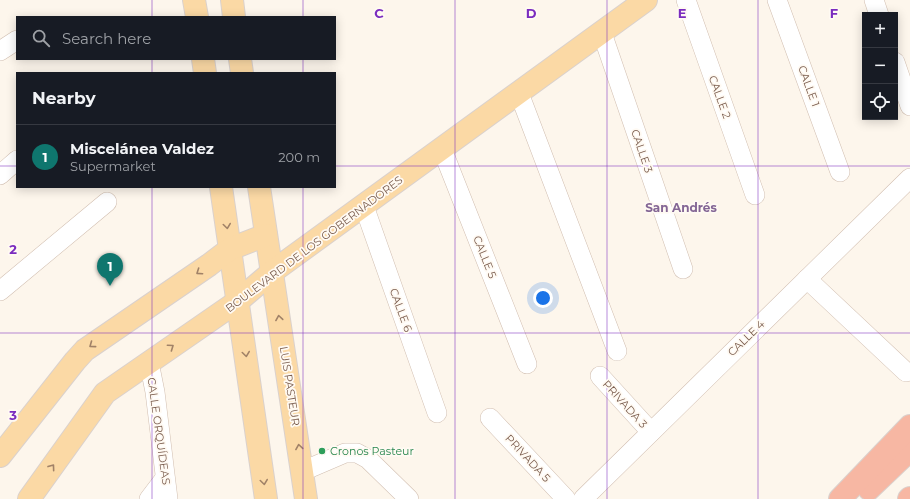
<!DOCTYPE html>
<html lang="en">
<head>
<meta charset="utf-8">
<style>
  :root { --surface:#171b24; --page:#242831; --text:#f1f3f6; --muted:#9ea1a6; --line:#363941; --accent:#0f766e }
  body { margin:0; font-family:Montserrat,sans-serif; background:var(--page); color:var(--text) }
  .controls { position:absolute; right:12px; top:12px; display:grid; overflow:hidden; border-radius:0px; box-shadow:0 2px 10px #0003 }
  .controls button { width:36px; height:36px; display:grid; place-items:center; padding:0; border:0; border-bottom:1px solid var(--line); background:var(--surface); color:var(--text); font:20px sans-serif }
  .you { position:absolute; left:543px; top:298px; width:14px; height:14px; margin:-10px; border:3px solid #fff; border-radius:50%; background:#1a73e8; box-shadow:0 0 0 6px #1a73e833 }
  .badge { display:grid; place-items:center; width:26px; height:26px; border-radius:50%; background:var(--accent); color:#fff; font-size:13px; font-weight:700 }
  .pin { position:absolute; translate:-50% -33px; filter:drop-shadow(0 1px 2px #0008) }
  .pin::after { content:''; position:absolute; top:21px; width:14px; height:12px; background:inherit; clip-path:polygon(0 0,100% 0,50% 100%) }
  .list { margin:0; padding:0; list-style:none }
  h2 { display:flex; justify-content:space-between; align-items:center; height:52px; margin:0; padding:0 16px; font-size:17px }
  h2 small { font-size:13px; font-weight:400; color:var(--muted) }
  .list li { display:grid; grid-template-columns:26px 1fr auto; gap:12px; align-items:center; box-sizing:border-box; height:64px; padding:0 16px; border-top:1px solid var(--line) }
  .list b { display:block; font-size:15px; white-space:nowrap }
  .list p { margin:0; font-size:13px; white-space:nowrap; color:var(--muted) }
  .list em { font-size:13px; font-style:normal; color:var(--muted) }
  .icon { flex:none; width:22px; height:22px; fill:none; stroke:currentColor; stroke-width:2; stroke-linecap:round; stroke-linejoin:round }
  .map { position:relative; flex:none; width:910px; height:499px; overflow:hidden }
  .search { position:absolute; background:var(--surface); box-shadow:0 2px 10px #0003; left:16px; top:16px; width:320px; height:44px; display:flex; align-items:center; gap:10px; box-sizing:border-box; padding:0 14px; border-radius:0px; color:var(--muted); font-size:15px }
  .panel { position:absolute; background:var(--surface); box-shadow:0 2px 10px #0003; left:16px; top:72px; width:320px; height:116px; border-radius:0px }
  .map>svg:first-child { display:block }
</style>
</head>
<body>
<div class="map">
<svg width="910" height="499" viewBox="0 0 910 499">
  <rect width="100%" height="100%" fill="#fdf6ec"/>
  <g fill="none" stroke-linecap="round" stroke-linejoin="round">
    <defs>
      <g id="minor">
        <polyline points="686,0 755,195"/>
        <polyline points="777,0 840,172"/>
        <polyline points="874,0 879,15"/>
        <polyline points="602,33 683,269"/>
        <polyline points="0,51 17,40"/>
        <polyline points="895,62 910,106"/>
        <polyline points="519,93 617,351"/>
        <polyline points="442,149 527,364"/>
        <polyline points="0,175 17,160"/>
        <polyline points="364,206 437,413"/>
        <polyline points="807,279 906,372"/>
        <polyline points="0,291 107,202"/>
        <polyline points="149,362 155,392 168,499"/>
        <polyline points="600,376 651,432"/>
        <polyline points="490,418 566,499"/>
        <polyline points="303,471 345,453 357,453 368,459 409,499"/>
        <polyline points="149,499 165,478"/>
        <polyline points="583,499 910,178"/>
      </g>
      <g id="major">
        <polyline points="194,0 197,17"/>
        <polyline points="232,0 234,17"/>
        <polyline points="203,59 205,73"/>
        <polyline points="240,59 242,73"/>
        <polyline points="221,187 266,499"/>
        <polyline points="259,187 306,499"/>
        <polyline points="0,456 75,361 85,350 209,265 230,249 266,235"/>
        <polyline points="29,499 105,393 238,301 272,272 646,0"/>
      </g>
      <g id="highway">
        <polyline points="869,489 910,450"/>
        <polyline points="840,499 910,426"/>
        <polyline points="909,499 910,498"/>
      </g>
    </defs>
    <use href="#minor" stroke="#d1beb0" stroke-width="20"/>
    <use href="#major" stroke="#dad1cd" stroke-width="24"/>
    <use href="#highway" stroke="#dad1cd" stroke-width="24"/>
    <use href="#minor" stroke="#fff" stroke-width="19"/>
    <use href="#major" stroke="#fbd9a5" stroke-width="22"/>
    <use href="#highway" stroke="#f7b7a3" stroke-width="22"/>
  </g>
  <defs><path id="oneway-chevron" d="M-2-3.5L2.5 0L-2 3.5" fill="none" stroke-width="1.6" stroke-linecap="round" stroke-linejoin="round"/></defs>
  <g stroke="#a18267">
    <use href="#oneway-chevron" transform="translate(227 226) rotate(82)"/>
    <use href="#oneway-chevron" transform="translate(199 272) rotate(146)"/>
    <use href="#oneway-chevron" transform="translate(279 318) rotate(-99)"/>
    <use href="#oneway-chevron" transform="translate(92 345) rotate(144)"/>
    <use href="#oneway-chevron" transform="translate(171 347) rotate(-35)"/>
    <use href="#oneway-chevron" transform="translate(246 354) rotate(82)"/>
    <use href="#oneway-chevron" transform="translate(299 447) rotate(-99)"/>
    <use href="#oneway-chevron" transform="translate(52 467) rotate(-54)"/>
    <use href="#oneway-chevron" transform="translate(264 482) rotate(82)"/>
  </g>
  <path fill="none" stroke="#7b2cbf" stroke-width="1" stroke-opacity="0.55" d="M152 0V17M303 0V17M455 0V499M607 0V499M758 0V499M152 59V73M303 59V73M0 166H17M335 166H910M152 187V499M303 187V499M0 333H910"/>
  <circle fill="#2e9e5b" stroke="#fffaf3" stroke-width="1.5" cx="322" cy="451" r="4"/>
  <g text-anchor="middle" stroke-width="3.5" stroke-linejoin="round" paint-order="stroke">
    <g font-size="11" fill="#7a5c4d" stroke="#fffaf3">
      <text transform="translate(809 86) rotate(70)" y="4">CALLE 1</text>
      <text transform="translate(720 97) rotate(70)" y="4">CALLE 2</text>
      <text transform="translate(642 151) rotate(71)" y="4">CALLE 3</text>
      <text transform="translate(314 244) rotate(-37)" y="4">BOULEVARD DE LOS GOBERNADORES</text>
      <text transform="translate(485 257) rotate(68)" y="4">CALLE 5</text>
      <text transform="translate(401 310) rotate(70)" y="4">CALLE 6</text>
      <text transform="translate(746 338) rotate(-44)" y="4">CALLE 4</text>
      <text transform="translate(290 386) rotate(81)" y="4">LUIS PASTEUR</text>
      <text transform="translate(625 404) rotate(48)" y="4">PRIVADA 3</text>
      <text transform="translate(159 431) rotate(82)" y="4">CALLE ORQUÍDEAS</text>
      <text transform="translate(528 458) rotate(47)" y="4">PRIVADA 5</text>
    </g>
    <g font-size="11" fill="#27864d" stroke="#fffaf3" text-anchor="start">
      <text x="330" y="455">Cronos Pasteur</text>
    </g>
    <g font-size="12" font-weight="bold" fill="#846695" stroke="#fffaf3">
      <text x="681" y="212">San Andrés</text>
    </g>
  </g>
  <g font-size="13" text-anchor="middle" font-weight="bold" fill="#7b2cbf" stroke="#fffaf3" stroke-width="3.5" stroke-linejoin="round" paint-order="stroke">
    <text x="379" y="18">C</text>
    <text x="531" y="18">D</text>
    <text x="682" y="18">E</text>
    <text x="834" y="18">F</text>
    <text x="13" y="254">2</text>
    <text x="13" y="420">3</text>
  </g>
</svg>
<div class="controls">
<button>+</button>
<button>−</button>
<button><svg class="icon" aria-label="locate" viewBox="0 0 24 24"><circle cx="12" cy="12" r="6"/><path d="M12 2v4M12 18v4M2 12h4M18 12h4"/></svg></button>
</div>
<div class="you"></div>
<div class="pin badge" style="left:110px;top:286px">1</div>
<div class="search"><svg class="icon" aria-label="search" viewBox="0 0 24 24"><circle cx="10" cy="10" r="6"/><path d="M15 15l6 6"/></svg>Search here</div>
<section class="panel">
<h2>Nearby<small></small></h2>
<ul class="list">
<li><span class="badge">1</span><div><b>Miscelánea Valdez</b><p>Supermarket</p></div><em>200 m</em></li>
</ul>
</section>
</div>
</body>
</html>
